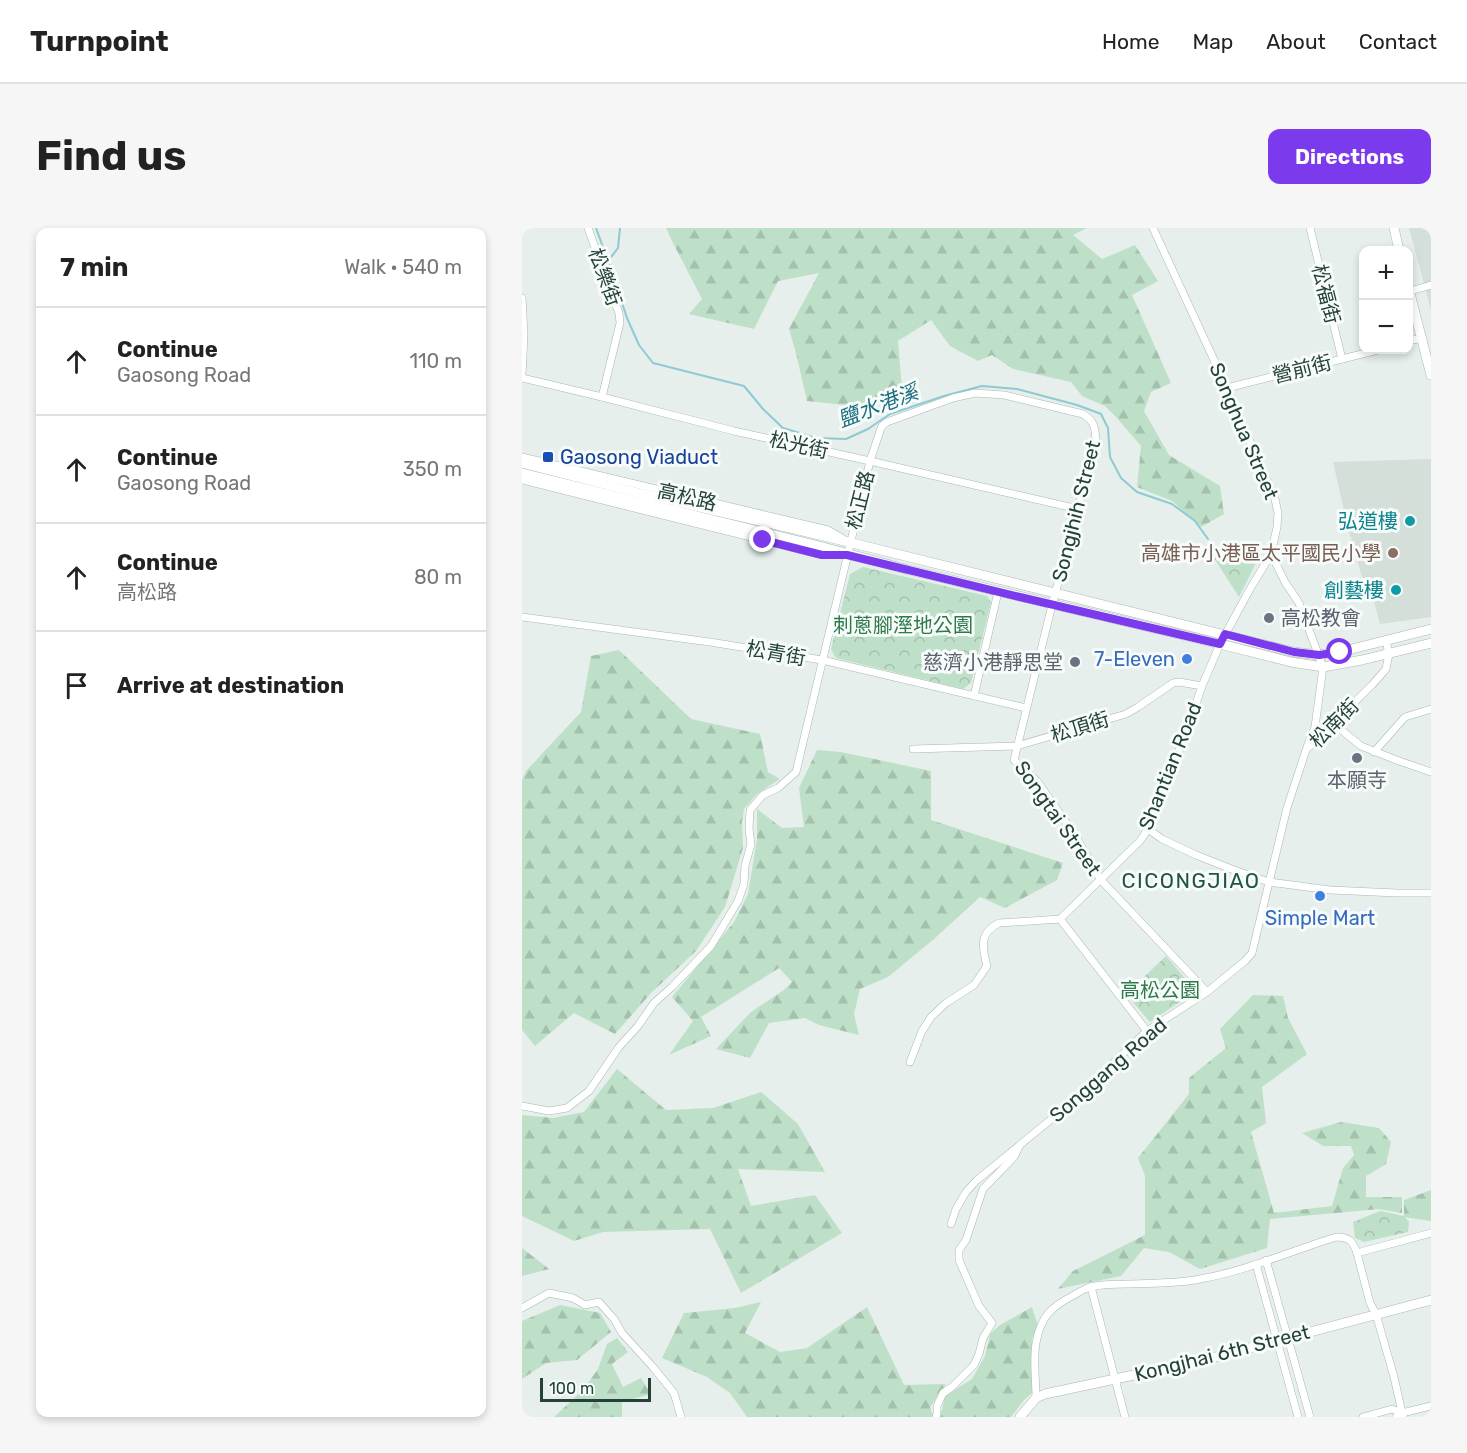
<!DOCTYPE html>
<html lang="en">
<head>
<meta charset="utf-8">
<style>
  :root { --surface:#fff; --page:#f6f6f6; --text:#222; --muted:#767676; --line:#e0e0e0; --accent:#7c3aed }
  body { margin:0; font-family:Rubik,"Noto Sans TC",sans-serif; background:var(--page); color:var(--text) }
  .controls { position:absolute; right:18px; top:18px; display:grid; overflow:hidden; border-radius:12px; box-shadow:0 3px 9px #0003 }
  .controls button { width:54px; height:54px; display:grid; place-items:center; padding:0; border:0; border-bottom:2px solid var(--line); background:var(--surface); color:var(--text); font:30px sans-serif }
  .scale { position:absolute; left:18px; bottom:15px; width:111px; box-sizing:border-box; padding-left:6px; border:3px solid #24423a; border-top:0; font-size:16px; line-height:21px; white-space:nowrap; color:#24423a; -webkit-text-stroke:4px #f7fbf9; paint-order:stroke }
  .stop { position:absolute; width:18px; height:18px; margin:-14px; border:4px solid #7c3aed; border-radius:50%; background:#fff }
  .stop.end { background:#7c3aed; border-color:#fff; box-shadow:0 2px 6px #0008 }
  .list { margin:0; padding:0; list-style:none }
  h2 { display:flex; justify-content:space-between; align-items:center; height:78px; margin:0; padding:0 24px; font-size:26px }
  h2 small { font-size:20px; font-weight:400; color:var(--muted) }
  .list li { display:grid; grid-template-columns:39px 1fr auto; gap:18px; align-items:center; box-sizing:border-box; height:108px; padding:0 24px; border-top:2px solid var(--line) }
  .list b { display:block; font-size:22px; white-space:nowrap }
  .list p { margin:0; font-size:20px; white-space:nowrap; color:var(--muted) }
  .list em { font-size:20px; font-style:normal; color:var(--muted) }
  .icon { flex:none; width:33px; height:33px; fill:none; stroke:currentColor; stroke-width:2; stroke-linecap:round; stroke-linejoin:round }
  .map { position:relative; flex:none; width:909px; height:1189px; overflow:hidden; border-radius:12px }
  header { display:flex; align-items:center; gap:36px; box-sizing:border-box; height:84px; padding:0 30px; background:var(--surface); border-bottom:2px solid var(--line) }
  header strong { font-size:28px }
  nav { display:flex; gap:33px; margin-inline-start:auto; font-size:21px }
  .intro { display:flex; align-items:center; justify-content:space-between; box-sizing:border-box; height:144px; padding:0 36px }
  h1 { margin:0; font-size:42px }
  .button { padding:15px 27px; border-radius:12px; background:var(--accent); color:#fff; font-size:21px; font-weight:700 }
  main { display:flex; gap:36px; padding:0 36px }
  aside { flex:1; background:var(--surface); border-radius:12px; box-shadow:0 3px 9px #0003 }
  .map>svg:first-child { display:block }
</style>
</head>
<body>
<header>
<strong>Turnpoint</strong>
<nav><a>Home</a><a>Map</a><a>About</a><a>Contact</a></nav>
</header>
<div class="intro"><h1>Find us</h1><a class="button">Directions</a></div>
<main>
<aside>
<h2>7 min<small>Walk · 540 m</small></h2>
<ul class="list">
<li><svg class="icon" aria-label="ahead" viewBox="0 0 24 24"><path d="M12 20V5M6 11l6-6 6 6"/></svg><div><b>Continue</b><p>Gaosong Road</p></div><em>110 m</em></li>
<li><svg class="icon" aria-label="ahead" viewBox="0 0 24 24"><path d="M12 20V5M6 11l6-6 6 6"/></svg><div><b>Continue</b><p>Gaosong Road</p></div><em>350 m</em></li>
<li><svg class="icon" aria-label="ahead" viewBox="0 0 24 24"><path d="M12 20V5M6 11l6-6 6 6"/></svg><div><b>Continue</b><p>高松路</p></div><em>80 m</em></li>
<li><svg class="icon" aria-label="arrive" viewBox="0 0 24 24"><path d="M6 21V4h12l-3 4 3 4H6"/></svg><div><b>Arrive at destination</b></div></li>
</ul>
</aside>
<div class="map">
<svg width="909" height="1189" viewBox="0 0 909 1189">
  <defs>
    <pattern id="forest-firs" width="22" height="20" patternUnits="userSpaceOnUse" patternTransform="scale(1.5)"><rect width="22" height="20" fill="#bfe0c8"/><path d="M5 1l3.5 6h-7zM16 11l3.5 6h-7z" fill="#a4c1ad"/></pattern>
    <pattern id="park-crowns" width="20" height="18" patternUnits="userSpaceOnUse" patternTransform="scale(1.5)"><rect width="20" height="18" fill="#bfe0c8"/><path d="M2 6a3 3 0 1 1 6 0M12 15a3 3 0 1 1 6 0" fill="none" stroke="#a4c1ad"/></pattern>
  </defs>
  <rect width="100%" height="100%" fill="#e6efeb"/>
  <g fill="#d4dfda">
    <polygon points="887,0 909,0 909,82"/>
    <polygon points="909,231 909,389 858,396 846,351 840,349 826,300 811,234"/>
  </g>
  <g fill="url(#forest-firs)">
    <polygon points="144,0 565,0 551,7 580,31 613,17 636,53 610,67 649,155 629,164 622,183 647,227 698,258 702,286 679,299 650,273 615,259 619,218 595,190 583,178 560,168 549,154 491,141 470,127 456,133 428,118 409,92 376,113 380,161 333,178 285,173 274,125 267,101 297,45 256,53 232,101 167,86 180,71 150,13"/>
    <polygon points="97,422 169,491 238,506 246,544 258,551 235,566 222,581 220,594 221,620 203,679 174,723 129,765 93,806 52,785 13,818 0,802 0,552 4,543 59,484 69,428"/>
    <polygon points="295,522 319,524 409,543 409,592 541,635 535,652 483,680 458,669 412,711 366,749 338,761 332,786 337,807 297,797 283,790 247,795 228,830 194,821 229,784 262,762 270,754 257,740 179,789 189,808 147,827 171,793 150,769 212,694 226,666 235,611 235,581 260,600 282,599 277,560"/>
    <polygon points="731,767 761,768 766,790 785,826 740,859 744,895 729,904 752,985 810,978 821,940 832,927 829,918 801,918 780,905 819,894 857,900 869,914 864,936 844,948 844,969 880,969 880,985 857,981 748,991 745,1020 678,1041 647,1024 622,1020 599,1048 536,1061 551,1043 623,1007 623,948 616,930 667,866 667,850 704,820 698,801"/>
    <polygon points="95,841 144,882 191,880 239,864 276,896 303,944 216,941 229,978 293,967 320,1005 219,1065 188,1001 81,1004 52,1013 0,988 0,887 31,890 62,884"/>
    <polygon points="909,962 909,993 882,989 882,972"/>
    <polygon points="0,1020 27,1041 0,1048"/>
    <polygon points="239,1074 223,1105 258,1124 285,1120 345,1079 382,1157 424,1156 408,1179 411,1188 410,1189 225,1189 208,1165 185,1149 140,1130 162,1085 213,1080"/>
    <polygon points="38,1077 78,1085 89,1104 55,1132 24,1135 0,1151 0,1093"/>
    <polygon points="510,1079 516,1098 510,1111 510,1165 502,1172 489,1189 416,1189 420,1182 423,1168 450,1151 463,1128 468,1106 478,1097"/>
    <polygon points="95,1110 106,1124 90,1136 101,1159 119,1150 129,1166 100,1174 100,1189 32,1189 61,1162 76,1141 85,1116"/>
  </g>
  <g fill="url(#park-crowns)">
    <polygon points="737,329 717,369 692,330"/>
    <polygon points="341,339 465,368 469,374 449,455 441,461 314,430 309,421 328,346"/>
    <polygon points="644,728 674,763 628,794 604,766"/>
    <polygon points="858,983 882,988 887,994 886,1004 842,1014 833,1010 831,994"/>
  </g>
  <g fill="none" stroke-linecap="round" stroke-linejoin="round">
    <g stroke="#8ec9d4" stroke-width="2">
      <polyline points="74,0 86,33"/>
      <polyline points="98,0 96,20 86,33 105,90 117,117 131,135 222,158 241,181 261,200 294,210 324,211 346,201 368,186 422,168 460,158 495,161 555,177 579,186 586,200 588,229 599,250 615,264 650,276 673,293 686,311"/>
    </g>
    <defs>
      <g id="minor">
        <polyline points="66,0 92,72 97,85 98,95 80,169"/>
        <polyline points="788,0 820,131"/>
        <polyline points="888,63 909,57"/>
        <polyline points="0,70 2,107 0,146"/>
        <polyline points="886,113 900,110"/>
        <polyline points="0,150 80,169 212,203 348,233 556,281"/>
        <polyline points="705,160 856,122"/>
        <polyline points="0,229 306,302 320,310"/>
        <polyline points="0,252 300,327 321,327"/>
        <polyline points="749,326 763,354 777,375 801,439 793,499 785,519"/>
        <polyline points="0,389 188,414 300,432 504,480"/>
        <polyline points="452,468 476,364"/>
        <polyline points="812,496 839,518 877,533 909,544"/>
        <polyline points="391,521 495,518 604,486 616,479 651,455 657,454 680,458"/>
        <polyline points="852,524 883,489 909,481"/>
        <polyline points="626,601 640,611 674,627 712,642 747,654 808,662 875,665 909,665"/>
        <polyline points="538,691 625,803"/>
        <path d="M388 834 400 803 409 789 424 775 452 757 465 738C460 719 457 705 477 695L538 691 618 613 626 601 666 499 680 458 698 416 728 361 749 326 755 299 756 285 753 271 705 160 631 0"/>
        <path d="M0 878 27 883 45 880 67 863 97 819 116 798 132 775 150 759 189 718 216 673 222 656 223 638 229 616 227 601 228 582 241 567 256 560 274 544 348 233 358 203 360 198 365 194 431 170 453 165 482 167 561 186C573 194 573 199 574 213L530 377 492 532 515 553 553 607 578 651 685 764"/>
        <polyline points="429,996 434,981 444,964 455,952 532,889 566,859 625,803 685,764 723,733 730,725 765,580 784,522 850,457 864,441 867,426 864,413"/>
        <polyline points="835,1025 848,1075 854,1086 872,1149 881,1189"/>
        <polyline points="744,1032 788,1189"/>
        <polyline points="734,1036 776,1189"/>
        <polyline points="569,1059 603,1189"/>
        <polyline points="0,1080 27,1065 51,1070 63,1077 77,1074 92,1091 100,1105 130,1138 152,1165 159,1189"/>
        <path d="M514 1170C514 1152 511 1133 514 1115 519 1088 529 1079 552 1067 557 1064 562 1061 568 1059 580 1056 593 1056 605 1056 629 1055 654 1056 678 1051 724 1043 769 1023 814 1009 827 1009 831 1013 835 1025L909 1005"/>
        <polyline points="414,1189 415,1186 415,1178 421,1165 430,1159 452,1137 457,1126 461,1110 470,1095 457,1078 437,1032 437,1022 444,1012 461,961 492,929 497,919"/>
        <polyline points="841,1189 870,1181 880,1185"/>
        <polyline points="874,1189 880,1185 909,1178"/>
      </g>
      <g id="tertiary">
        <polyline points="872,0 877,22"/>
        <polyline points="886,58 909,147"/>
        <polyline points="0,235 121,266 302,308 772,424 797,427 818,424 909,401"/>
        <polyline points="0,245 301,319 387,342 698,416 769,434 801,439 840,432 909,415"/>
        <polyline points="498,1189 514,1170 523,1166 682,1132 909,1072"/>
      </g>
    </defs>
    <use href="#minor" stroke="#a8b8b2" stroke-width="8"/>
    <use href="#tertiary" stroke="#a8b8b2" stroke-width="10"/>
    <use href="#minor" stroke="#fff" stroke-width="7"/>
    <use href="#tertiary" stroke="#fff" stroke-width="9"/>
  </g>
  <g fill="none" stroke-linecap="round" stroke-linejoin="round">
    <polyline stroke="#7c3aed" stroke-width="8" points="241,312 300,327 325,327 498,369 698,416 703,406 772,424 797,427 818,424"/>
  </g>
  <rect fill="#1a4fb4" stroke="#f7fbf9" stroke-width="2" x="20" y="223" width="12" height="12" rx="3"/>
  <g fill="#0f9aa8" stroke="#f7fbf9" stroke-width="2">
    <circle cx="888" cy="293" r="6"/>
    <circle cx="874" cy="362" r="6"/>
  </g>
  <circle fill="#8d6e63" stroke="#f7fbf9" stroke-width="2" cx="871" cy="325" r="6"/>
  <g fill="#6b7280" stroke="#f7fbf9" stroke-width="2">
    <circle cx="747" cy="390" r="6"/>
    <circle cx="553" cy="434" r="6"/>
    <circle cx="835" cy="530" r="6"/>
  </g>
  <g fill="#3f7fe0" stroke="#f7fbf9" stroke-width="2">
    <circle cx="665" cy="431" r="6"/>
    <circle cx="798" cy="668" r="6"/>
  </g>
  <g text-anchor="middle" stroke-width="6" stroke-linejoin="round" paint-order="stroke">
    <g font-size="20" fill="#24423a" stroke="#f7fbf9">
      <text transform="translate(83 49) rotate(70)" y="7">松樂街</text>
      <text transform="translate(804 66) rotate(76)" y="7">松福街</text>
      <text transform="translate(780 141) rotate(-14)" y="7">營前街</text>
      <text transform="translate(722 203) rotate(67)" y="7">Songhua Street</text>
      <text transform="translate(277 217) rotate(12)" y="7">松光街</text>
      <text transform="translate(165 269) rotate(13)" y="7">高松路</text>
      <text transform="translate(338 272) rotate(-76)" y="7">松正路</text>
      <text transform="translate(554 283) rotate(-76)" y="7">Songjhih Street</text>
      <text transform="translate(254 425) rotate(10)" y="7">松青街</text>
      <text transform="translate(812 495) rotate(-45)" y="7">松南街</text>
      <text transform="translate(558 499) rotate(-17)" y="7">松頂街</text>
      <text transform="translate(648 538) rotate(-68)" y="7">Shantian Road</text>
      <text transform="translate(536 590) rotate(55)" y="7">Songtai Street</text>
      <text transform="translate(586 842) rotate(-41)" y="7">Songgang Road</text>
      <text transform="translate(700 1125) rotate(-14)" y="7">Kongjhai 6th Street</text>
    </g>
    <g font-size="20" fill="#164399" stroke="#f7fbf9" text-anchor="start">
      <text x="38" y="236">Gaosong Viaduct</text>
    </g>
    <g font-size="20" fill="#0d838f" stroke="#f7fbf9" text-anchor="end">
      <text x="876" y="300">弘道樓</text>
      <text x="862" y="369">創藝樓</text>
    </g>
    <g font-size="20" fill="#785e54" stroke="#f7fbf9" text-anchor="end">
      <text x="859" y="332">高雄市小港區太平國民小學</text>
    </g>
    <g font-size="20" fill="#5b616d" stroke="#f7fbf9" text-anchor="start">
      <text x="759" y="397">高松教會</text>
      <text x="541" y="441" text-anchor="end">慈濟小港靜思堂</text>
      <text x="835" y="559" text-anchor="middle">本願寺</text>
    </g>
    <g font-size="20" fill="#2d7a4b" stroke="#f7fbf9">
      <text x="381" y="404">刺蔥腳溼地公園</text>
      <text x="638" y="769">高松公園</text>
    </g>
    <g font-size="20" fill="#366cbe" stroke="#f7fbf9" text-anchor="end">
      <text x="653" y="438">7-Eleven</text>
      <text x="798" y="697" text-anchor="middle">Simple Mart</text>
    </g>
    <g font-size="21" font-style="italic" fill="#1c6f80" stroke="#f7fbf9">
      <text transform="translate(356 178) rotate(-21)" y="7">鹽水港溪</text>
    </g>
    <g font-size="21" letter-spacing="1.5" fill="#1f5548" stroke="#f7fbf9">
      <text x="669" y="660">CICONGJIAO</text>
    </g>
  </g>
</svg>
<div class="controls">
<button>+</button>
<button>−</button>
</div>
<div class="scale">100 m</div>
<div class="stop" style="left:818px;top:424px"></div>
<div class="stop end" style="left:241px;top:312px"></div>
</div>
</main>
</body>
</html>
